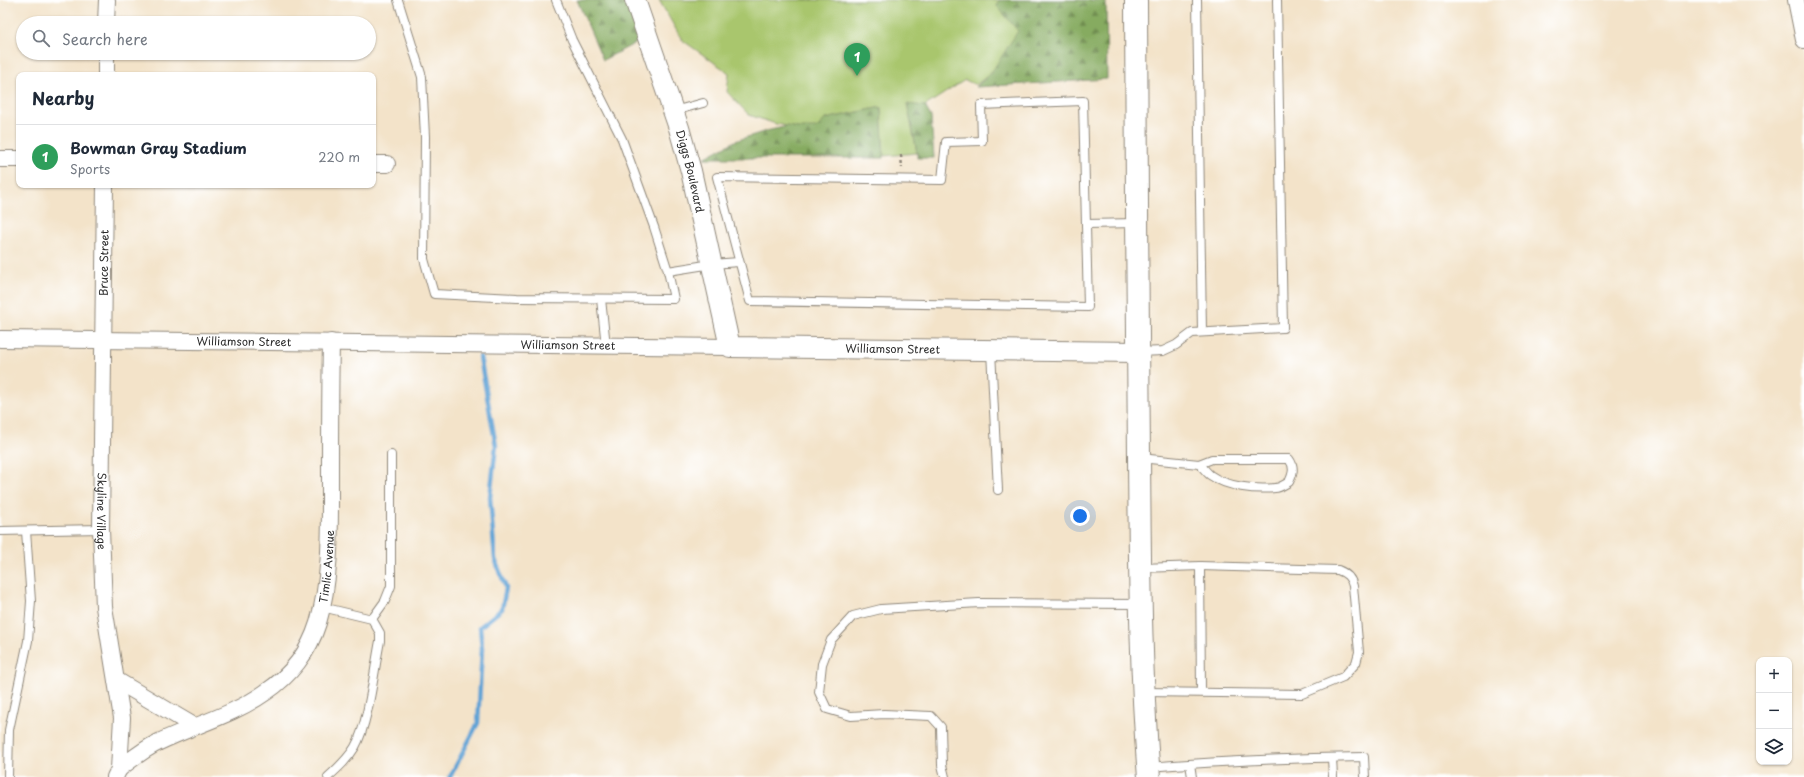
<!DOCTYPE html>
<html lang="en">
<head>
<meta charset="utf-8">
<style>
  :root { --surface:#fff; --page:#f2f2f3; --text:#1f2937; --muted:#747a83; --line:#e0e1e3; --accent:#c8321e }
  body { margin:0; font-family:"Playpen Sans",sans-serif; background:var(--page); color:var(--text) }
  .controls { position:absolute; right:12px; bottom:12px; display:grid; overflow:hidden; border-radius:8px; box-shadow:0 1px 3px #0004 }
  .controls button { width:36px; height:36px; display:grid; place-items:center; padding:0; border:0; border-bottom:1px solid var(--line); background:var(--surface); color:var(--text); font:20px sans-serif }
  .you { position:absolute; left:1080px; top:516px; width:14px; height:14px; margin:-10px; border:3px solid #fff; border-radius:50%; background:#1a73e8; box-shadow:0 0 0 6px #1a73e833 }
  .badge { display:grid; place-items:center; width:26px; height:26px; border-radius:50%; background:var(--accent); color:#fff; font-size:13px; font-weight:700 }
  .pin { position:absolute; translate:-50% -33px; filter:drop-shadow(0 1px 2px #0008) }
  .pin::after { content:''; position:absolute; top:21px; width:14px; height:12px; background:inherit; clip-path:polygon(0 0,100% 0,50% 100%) }
  .list { margin:0; padding:0; list-style:none }
  h2 { display:flex; justify-content:space-between; align-items:center; height:52px; margin:0; padding:0 16px; font-size:17px }
  h2 small { font-size:13px; font-weight:400; color:var(--muted) }
  .list li { display:grid; grid-template-columns:26px 1fr auto; gap:12px; align-items:center; box-sizing:border-box; height:64px; padding:0 16px; border-top:1px solid var(--line) }
  .list b { display:block; font-size:15px; white-space:nowrap }
  .list p { margin:0; font-size:13px; white-space:nowrap; color:var(--muted) }
  .list em { font-size:13px; font-style:normal; color:var(--muted) }
  .icon { flex:none; width:22px; height:22px; fill:none; stroke:currentColor; stroke-width:2; stroke-linecap:round; stroke-linejoin:round }
  .map { position:relative; flex:none; width:1804px; height:777px; overflow:hidden }
  .search { position:absolute; background:var(--surface); box-shadow:0 1px 3px #0004; left:16px; top:16px; width:360px; height:44px; display:flex; align-items:center; gap:10px; box-sizing:border-box; padding:0 14px; border-radius:22px; color:var(--muted); font-size:15px }
  .panel { position:absolute; background:var(--surface); box-shadow:0 1px 3px #0004; left:16px; top:72px; width:360px; height:116px; border-radius:8px }
  .map>svg:first-child { display:block }
</style>
</head>
<body>
<div class="map">
<svg width="1804" height="777" viewBox="0 0 1804 777">
  <defs>
    <pattern id="forest-firs" width="22" height="20" patternUnits="userSpaceOnUse"><rect width="22" height="20" fill="#86ab60"/><path d="M5 1l3.5 6h-7zM16 11l3.5 6h-7z" fill="#6e8b4f"/></pattern>
  </defs>
  <rect width="100%" height="100%" fill="#fff"/>
  <filter id="ink" filterUnits="userSpaceOnUse"><feTurbulence type="fractalNoise" baseFrequency=".025" numOctaves="2"/><feDisplacementMap in="SourceGraphic" scale="8" xChannelSelector="R" yChannelSelector="G"/><feConvolveMatrix kernelMatrix="1 2 1 2 8 2 1 2 1" color-interpolation-filters="sRGB"/></filter>
  <filter id="wash" filterUnits="userSpaceOnUse"><feTurbulence type="fractalNoise" baseFrequency=".012" numOctaves="4" result="noise"/><feDisplacementMap in="SourceGraphic" scale="16" xChannelSelector="R" yChannelSelector="G"/><feGaussianBlur stdDeviation="0.9" result="paint"/><feColorMatrix in="noise" values="0 0 0 0 0 0 0 0 0 0 0 0 0 0 0 0 0 1.4 0 .05"/><feComposite in="paint" operator="in"/></filter>
  <g filter="url(#wash)">
    <rect width="100%" height="100%" fill="#f3e3c9"/>
    <g fill="url(#forest-firs)" stroke="#586b46">
      <polygon points="577,0 625,0 640,41 603,60"/>
      <polygon points="999,0 1106,0 1107,79 976,87 991,73 997,6"/>
      <polygon points="907,103 925,106 931,117 934,158 917,158 917,153"/>
      <polygon points="881,107 884,158 704,158 735,141 766,131 788,126 799,128 825,119"/>
    </g>
    <polygon fill="#a9c66d" stroke="#6a784c" points="659,0 999,0 997,6 1018,31 991,73 976,85 965,80 925,106 907,104 917,153 884,156 881,107 825,119 817,128 799,128 776,124 749,115 727,92 729,73 682,40"/>
    <g fill="none" stroke-linecap="round" stroke-linejoin="round">
      <polyline stroke="#61a3d5" stroke-width="4.5" points="450,777 478,723 482,649 480,627 502,609 506,588 495,559 490,497 496,446 480,357"/>
    </g>
  </g>
  <g filter="url(#ink)">
    <g fill="none" stroke-linecap="round" stroke-linejoin="round">
      <defs>
        <g id="service">
          <polyline points="398,0 422,77 425,137 424,259 434,294 517,298 674,299 668,271 654,227 622,139 572,40 556,0"/>
          <polyline points="1197,0 1202,332"/>
          <polygon points="1083,101 1088,307 750,301 717,177 942,180 946,142 982,141 981,105"/>
          <polyline points="674,111 703,103"/>
          <polyline points="1086,224 1137,223"/>
          <polyline points="668,271 712,264 739,262"/>
          <polyline points="601,299 606,346"/>
          <polyline points="991,351 998,490"/>
          <polyline points="1140,352 1163,351 1176,345 1192,333 1283,328 1277,0"/>
          <path d="M1140 458 1199 464C1203 467 1206 472 1210 475 1227 487 1255 490 1275 488 1280 488 1285 484 1289 482 1293 474 1295 467 1289 459H1212L1199 464"/>
          <polyline points="0,531 101,529"/>
          <polyline points="1141,568 1200,566 1201,692"/>
          <path d="M322 607 372 619 380 633V641C374 670 369 722 355 747 348 759 338 768 328 777"/>
          <polyline points="372,619 385,601 391,586 391,455"/>
          <path d="M1144 692 1302 694 1343 677 1356 663 1359 652 1353 586C1351 577 1346 573 1338 570L1200 566"/>
          <polyline points="1332,758 1333,777"/>
          <polyline points="1190,764 1192,777"/>
          <path d="M1149 767C1221 761 1292 758 1364 757L1365 777"/>
          <polyline points="8,777 9,730 28,641 31,601 26,531"/>
          <polyline points="945,777 942,765 941,727 931,716 884,714 851,716 827,709 819,692 822,664 831,640 853,616 881,609 979,603 1140,604"/>
        </g>
        <g id="minor">
          <polyline points="1796,0 1804,40"/>
          <polyline points="106,23 107,0"/>
          <polyline points="106,75 106,53"/>
          <polyline points="0,159 19,159"/>
          <polyline points="373,164 387,164"/>
          <path id="s1" d="M105 185 101 529 104 607 122 718 119 769 115 777"/>
          <path id="s2" d="M0 339 730 347"/>
          <polyline points="116,680 194,726"/>
          <path id="s3" d="M119 769C132 759 144 749 159 742 194 725 234 715 266 692 290 676 309 652 318 623 331 579 330 530 330 485 330 437 330 390 331 342"/>
        </g>
        <g id="tertiary">
          <path id="s4" d="M635 0 679 128 691 171 730 347 1137 352"/>
        </g>
        <path id="primary" d="M1136 0C1137 152 1137 305 1139 457 1140 564 1140 670 1149 777"/>
      </defs>
      <use href="#service" stroke="#8f877a" stroke-width="10"/>
      <use href="#minor" stroke="#8f877a" stroke-width="18"/>
      <use href="#tertiary" stroke="#8f877a" stroke-width="22"/>
      <use href="#primary" stroke="#8f877a" stroke-width="24"/>
      <polyline stroke="#8f877a" stroke-width="2.5" stroke-dasharray="3 3" stroke-linecap="butt" points="901,155 902,168"/>
      <use href="#service" stroke="#fff" stroke-width="8"/>
      <use href="#minor" stroke="#fff" stroke-width="16"/>
      <use href="#tertiary" stroke="#fff" stroke-width="20"/>
      <use href="#primary" stroke="#fff" stroke-width="22"/>
    </g>
  </g>
  <g text-anchor="middle" stroke-width="3.5" stroke-linejoin="round" paint-order="stroke">
    <g font-size="11" fill="#2b2b2b" stroke="#fff">
      <text dy="4" stroke="none"><textPath href="#s4" startOffset="180">Diggs Boulevard</textPath></text>
      <text transform="translate(104 263) rotate(-89)" y="4">Bruce Street</text>
      <text dy="4" stroke="none"><textPath href="#s2" startOffset="244">Williamson Street</textPath></text>
      <text dy="4" stroke="none"><textPath href="#s2" startOffset="568">Williamson Street</textPath></text>
      <text dy="4" stroke="none"><textPath href="#s4" startOffset="523">Williamson Street</textPath></text>
      <text dy="4" stroke="none"><textPath href="#s1" startOffset="326">Skyline Village</textPath></text>
      <text dy="4" stroke="none"><textPath href="#s3" startOffset="312">Timlic Avenue</textPath></text>
    </g>
  </g>
</svg>
<div class="controls">
<button>+</button>
<button>−</button>
<button><svg class="icon" aria-label="layers" viewBox="0 0 24 24"><path d="M12 4l9 5-9 5-9-5zM3 14l9 5 9-5"/></svg></button>
</div>
<div class="you"></div>
<div class="pin badge" style="left:857px;top:76px;background:#2e9e5b">1</div>
<div class="search"><svg class="icon" aria-label="search" viewBox="0 0 24 24"><circle cx="10" cy="10" r="6"/><path d="M15 15l6 6"/></svg>Search here</div>
<section class="panel">
<h2>Nearby<small></small></h2>
<ul class="list">
<li><span class="badge" style="background:#2e9e5b">1</span><div><b>Bowman Gray Stadium</b><p>Sports</p></div><em>220 m</em></li>
</ul>
</section>
</div>
</body>
</html>
